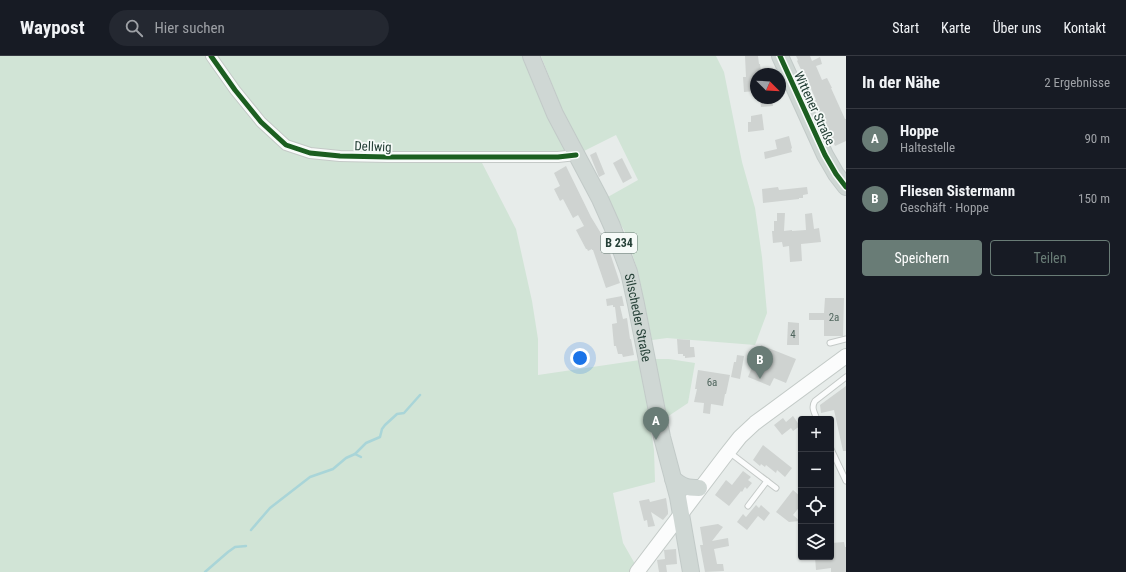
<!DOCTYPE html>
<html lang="de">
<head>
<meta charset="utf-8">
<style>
  :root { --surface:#171b24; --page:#242831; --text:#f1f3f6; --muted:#9ea1a6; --line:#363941; --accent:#697c76 }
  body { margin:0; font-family:"Roboto Condensed",sans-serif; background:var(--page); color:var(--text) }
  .controls { position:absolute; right:12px; bottom:12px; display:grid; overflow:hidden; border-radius:4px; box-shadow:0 1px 3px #0004 }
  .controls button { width:36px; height:36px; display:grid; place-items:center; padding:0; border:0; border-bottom:1px solid var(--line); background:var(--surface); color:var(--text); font:20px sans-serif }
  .compass { position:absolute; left:750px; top:12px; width:36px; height:36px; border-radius:50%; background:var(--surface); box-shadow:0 1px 3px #0004; rotate:114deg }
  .you { position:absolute; left:580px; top:302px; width:14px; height:14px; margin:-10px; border:3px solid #fff; border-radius:50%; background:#1a73e8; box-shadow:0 0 0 6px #1a73e833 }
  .badge { display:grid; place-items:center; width:26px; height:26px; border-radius:50%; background:var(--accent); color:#fff; font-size:13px; font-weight:700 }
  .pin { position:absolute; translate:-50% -33px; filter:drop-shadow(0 1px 2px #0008) }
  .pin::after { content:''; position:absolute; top:21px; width:14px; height:12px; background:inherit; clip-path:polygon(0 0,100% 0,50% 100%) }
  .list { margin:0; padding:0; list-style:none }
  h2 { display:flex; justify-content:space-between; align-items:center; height:52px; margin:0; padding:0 16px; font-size:17px }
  h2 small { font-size:13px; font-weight:400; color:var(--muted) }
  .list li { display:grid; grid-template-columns:26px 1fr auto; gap:12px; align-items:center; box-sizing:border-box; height:60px; padding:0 16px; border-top:1px solid var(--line) }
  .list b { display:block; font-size:15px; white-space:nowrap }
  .list p { margin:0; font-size:13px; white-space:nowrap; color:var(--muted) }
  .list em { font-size:13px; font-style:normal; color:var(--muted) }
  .actions { display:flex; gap:8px; padding:12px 16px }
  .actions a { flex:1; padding:9px 0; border:1px solid var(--accent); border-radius:4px; text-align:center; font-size:14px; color:var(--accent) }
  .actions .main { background:var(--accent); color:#fff }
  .icon { flex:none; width:22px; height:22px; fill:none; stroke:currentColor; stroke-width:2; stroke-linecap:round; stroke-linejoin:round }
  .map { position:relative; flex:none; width:846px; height:516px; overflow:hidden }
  header { display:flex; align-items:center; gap:24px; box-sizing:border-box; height:56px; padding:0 20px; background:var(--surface); border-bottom:1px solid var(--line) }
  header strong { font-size:19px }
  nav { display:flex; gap:22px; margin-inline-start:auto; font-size:14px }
  .search { width:280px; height:36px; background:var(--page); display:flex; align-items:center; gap:10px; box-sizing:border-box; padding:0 14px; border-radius:22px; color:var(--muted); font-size:15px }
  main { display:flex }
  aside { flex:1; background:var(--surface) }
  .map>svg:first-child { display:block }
</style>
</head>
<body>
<header>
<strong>Waypost</strong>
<div class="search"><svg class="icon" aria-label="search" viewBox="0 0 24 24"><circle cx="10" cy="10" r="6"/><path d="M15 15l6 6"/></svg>Hier suchen</div>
<nav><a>Start</a><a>Karte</a><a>Über uns</a><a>Kontakt</a></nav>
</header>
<main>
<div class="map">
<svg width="846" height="516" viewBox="0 0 846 516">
  <rect width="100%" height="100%" fill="#e7ecea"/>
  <g fill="#d1e4d6">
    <polygon points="0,0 523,0 567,94 565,97 481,105 516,173 532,245 538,283 538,319 640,304 654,394 655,426 613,437 623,487 635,508 629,516 0,516"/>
    <polygon points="541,0 716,0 724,16 742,106 755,152 762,201 767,257 755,289 667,282 652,284 638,216 626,178 606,142 638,124 616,79 582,96 559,46"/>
    <polygon points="654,303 669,303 695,307 688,347 667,361"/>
  </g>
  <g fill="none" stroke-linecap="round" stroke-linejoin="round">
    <g stroke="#a9d5d8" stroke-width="2.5">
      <polyline points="355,398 361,401"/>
      <polyline points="251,474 270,452 310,421 333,413 346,402 355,398 366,387 380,381 382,373 385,369 397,358 404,357 420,339"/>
      <polyline points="205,516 228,496 235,491 246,490"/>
    </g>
  </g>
  <g fill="#cfd3d1">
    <polygon points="745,0 758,0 759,8 760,8 761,16 756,17 756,35 744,36 743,21 746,21"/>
    <polygon points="796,0 810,0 812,5 820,1 822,8 816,10 822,24 827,22 832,32 831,32 845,63 846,63 846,85 835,90 814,45 816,44 805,19 804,20 797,5 798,4"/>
    <polygon points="760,42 772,42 773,50 761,51"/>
    <polygon points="762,58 764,74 748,76 748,66 751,66 751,60"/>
    <polygon points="789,80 792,92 791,93 792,96 765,103 764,96 777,93 775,84"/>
    <polygon points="596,96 605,118 599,121 590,99"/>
    <polygon points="622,102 632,122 623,127 613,107"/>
    <polygon points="566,110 591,161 602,179 610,197 620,227 606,232 593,194 592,194 592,193 588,195 587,193 586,193 576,174 584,170 578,159 573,162 563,143 560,145 554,133 560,130 554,117"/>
    <polygon points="778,131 779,134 807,131 808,138 803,139 803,142 799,142 799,143 763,147 762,133"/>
    <polygon points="777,157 785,157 784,175 792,174 792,175 806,174 805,158 812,157 814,173 819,172 821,186 801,188 802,205 790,206 789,190 783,191 782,186 773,187 772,175 774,175 774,165 777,165"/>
    <polygon points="622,240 624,250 620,250 623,263 627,262 630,283 631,283 634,299 623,301 622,298 618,298 616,290 614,290 612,268 617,267 615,251 613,251 613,249 607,250 606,243"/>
    <polygon points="825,242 844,242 843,280 824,280 824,264 809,264 809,257 824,257"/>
    <polygon points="788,266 799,267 799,289 787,289"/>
    <polygon points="677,283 690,284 690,291 694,291 695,301 685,302 685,300 683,300 683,298 678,298"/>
    <polygon points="761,289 796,303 786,327 774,322 770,330 748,321"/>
    <polygon points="737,299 744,300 740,323 731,321 734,306 736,306"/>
    <polygon points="698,314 730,319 726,338 725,338 723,350 711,348 710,358 703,357 704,347 694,346 697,333 695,333"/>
    <polygon points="846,330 846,395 843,395 834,354 821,357 820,349"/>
    <polygon points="793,360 800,370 793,375 791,372 782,379 774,369 783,362 786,366"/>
    <polygon points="763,389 792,412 785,421 777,414 776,417 766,409 765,411 761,408 760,410 753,404"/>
    <polygon points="743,415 751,421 748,424 752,427 747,433 745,431 742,436 741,435 729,450 715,439 726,424 732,429"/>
    <polygon points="793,434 801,441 801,449 793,459 800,465 789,466 776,456"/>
    <polygon points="666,442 668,455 668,458 663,464 651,456 655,470 648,471 647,464 644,465 639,445 649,443 650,446"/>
    <polygon points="756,449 759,452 761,449 770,457 764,465 758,460 747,474 737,466 743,458 746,461"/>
    <polygon points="718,468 723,471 712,485 728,482 729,490 714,493 717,508 723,508 724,515 705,516 700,489 703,489 700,471"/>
    <polygon points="844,486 845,491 846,491 846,516 831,516 831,512 816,514 815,501 831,501 831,487"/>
    <polygon points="676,493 677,508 666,509 667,516 659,516 657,504 665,503 664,494"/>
  </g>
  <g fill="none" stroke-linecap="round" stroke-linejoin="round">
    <defs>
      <g id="service">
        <polyline points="830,287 846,283"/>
        <path d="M817 363C814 356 811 351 815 345L846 321"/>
        <polyline points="831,393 846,425"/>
        <polyline points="729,396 776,432"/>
        <polyline points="748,450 767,425"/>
      </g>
      <polyline id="minor" points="211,0 235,34 261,66 286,89 310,97 340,100 388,101 558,101 576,99"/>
      <polyline id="secondary" points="637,516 725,400 740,381 755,367 846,300"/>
      <g id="primary">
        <path id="s1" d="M531 0 555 58 600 143 612 170 629 216 636 248 662 381 678 441 691 516"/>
        <polyline points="780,0 825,99 836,118 846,131"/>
        <path d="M673 423C683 431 687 432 699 432"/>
      </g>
    </defs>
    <use href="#service" stroke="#c4c9c7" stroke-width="7"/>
    <use href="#minor" stroke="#c4c9c7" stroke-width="12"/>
    <use href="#secondary" stroke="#c3cac7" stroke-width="16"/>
    <use href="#primary" stroke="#c2cac8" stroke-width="18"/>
    <use href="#service" stroke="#fbfcfc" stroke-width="5"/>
    <use href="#minor" stroke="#fbfcfc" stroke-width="10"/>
    <use href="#secondary" stroke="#fbfcfc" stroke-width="14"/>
    <use href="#primary" stroke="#cfd7d4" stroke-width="16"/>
    <defs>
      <g id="cycleway">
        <polyline points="211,0 235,34 261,66 286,89 310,97 340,100 388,101 558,101 576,99"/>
        <polyline points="780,0 825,99 836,118 846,131"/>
      </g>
    </defs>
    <use href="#cycleway" stroke="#f6faf8" stroke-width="8"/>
    <use href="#cycleway" stroke="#1b5e20" stroke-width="5"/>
  </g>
  <g text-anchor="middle" stroke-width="3.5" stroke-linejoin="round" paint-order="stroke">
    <g font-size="11" fill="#50665e">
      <text x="834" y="265">2a</text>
      <text x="793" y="282">4</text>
      <text x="712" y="330">6a</text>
    </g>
    <rect fill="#f6faf8" stroke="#647871" stroke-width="1" x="601" y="177" width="36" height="20" rx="3"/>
    <g font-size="12" font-weight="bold" fill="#254037">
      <text x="619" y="191">B 234</text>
    </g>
    <g font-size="13" fill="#254037" stroke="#f6faf8">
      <text transform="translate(815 52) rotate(65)" y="5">Wittener Straße</text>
      <text transform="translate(373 90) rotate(2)" y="5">Dellwig</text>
      <text dy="5" stroke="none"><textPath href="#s1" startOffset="284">Silscheder Straße</textPath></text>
    </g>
  </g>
</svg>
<div class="controls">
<button>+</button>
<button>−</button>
<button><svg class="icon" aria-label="locate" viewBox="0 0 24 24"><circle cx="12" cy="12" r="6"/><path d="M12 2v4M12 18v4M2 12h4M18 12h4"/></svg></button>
<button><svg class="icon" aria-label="layers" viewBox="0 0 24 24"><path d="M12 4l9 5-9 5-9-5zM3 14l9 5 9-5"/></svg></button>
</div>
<svg class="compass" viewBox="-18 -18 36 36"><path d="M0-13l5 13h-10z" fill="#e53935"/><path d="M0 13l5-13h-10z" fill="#9ea1a6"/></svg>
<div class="you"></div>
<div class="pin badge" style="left:656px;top:384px">A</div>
<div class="pin badge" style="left:760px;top:323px">B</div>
</div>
<aside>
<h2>In der Nähe<small>2 Ergebnisse</small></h2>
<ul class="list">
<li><span class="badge">A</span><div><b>Hoppe</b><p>Haltestelle</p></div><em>90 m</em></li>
<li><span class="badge">B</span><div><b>Fliesen Sistermann</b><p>Geschäft · Hoppe</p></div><em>150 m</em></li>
</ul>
<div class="actions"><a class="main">Speichern</a><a>Teilen</a></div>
</aside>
</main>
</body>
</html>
